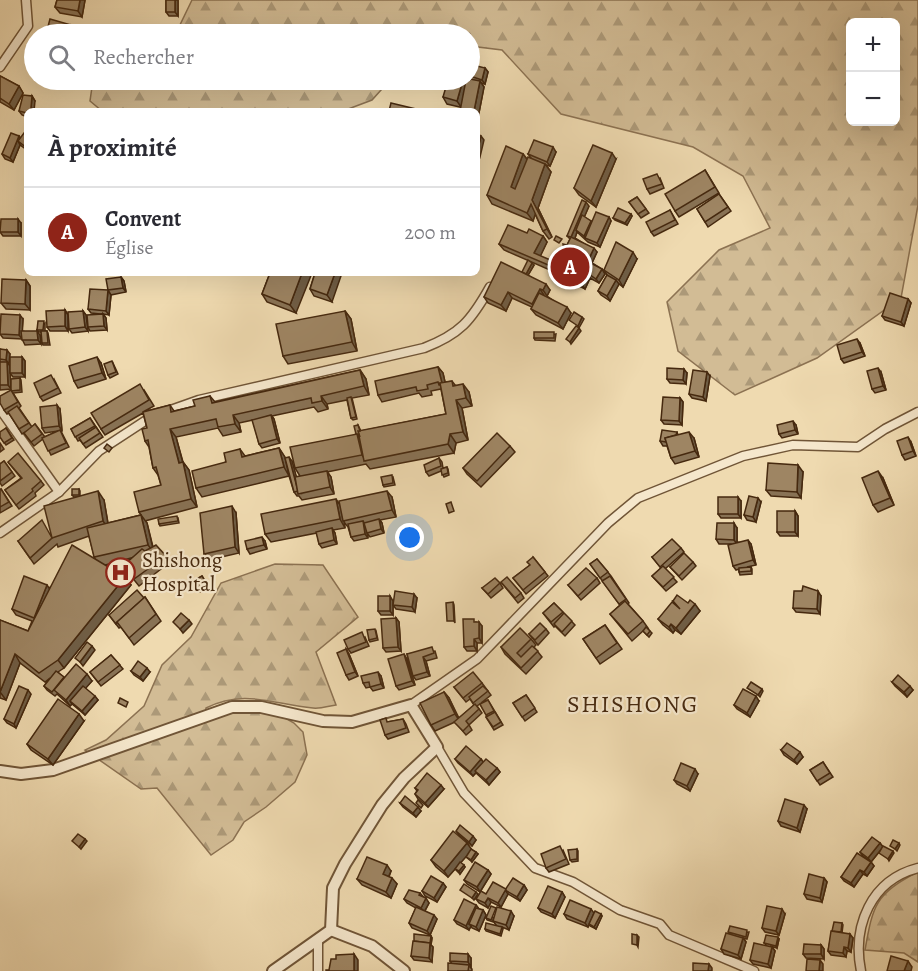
<!DOCTYPE html>
<html lang="fr">
<head>
<meta charset="utf-8">
<style>
  :root { --surface:#fff; --page:#f2f2f3; --text:#2b2b33; --muted:#7c7c81; --line:#e1e1e2; --accent:#8f2418 }
  body { margin:0; font-family:Alegreya,serif; background:var(--page); color:var(--text) }
  .controls { position:absolute; right:18px; top:18px; display:grid; overflow:hidden; border-radius:9px; box-shadow:0 6px 24px #0002 }
  .controls button { width:54px; height:54px; display:grid; place-items:center; padding:0; border:0; border-bottom:2px solid var(--line); background:var(--surface); color:var(--text); font:30px sans-serif }
  .you { position:absolute; left:410px; top:538px; width:21px; height:21px; margin:-15px; border:4px solid #fff; border-radius:50%; background:#1a73e8; box-shadow:0 0 0 9px #1a73e833 }
  .badge { display:grid; place-items:center; width:39px; height:39px; border-radius:50%; background:var(--accent); color:#fff; font-size:20px; font-weight:700 }
  .pin { position:absolute; translate:-50% -50%; border:3px solid #fff; box-shadow:0 2px 6px #0006 }
  .list { margin:0; padding:0; list-style:none }
  h2 { display:flex; justify-content:space-between; align-items:center; height:78px; margin:0; padding:0 24px; font-size:26px }
  h2 small { font-size:20px; font-weight:400; color:var(--muted) }
  .list li { display:grid; grid-template-columns:39px 1fr auto; gap:18px; align-items:center; box-sizing:border-box; height:90px; padding:0 24px; border-top:2px solid var(--line) }
  .list b { display:block; font-size:22px; white-space:nowrap }
  .list p { margin:0; font-size:20px; white-space:nowrap; color:var(--muted) }
  .list em { font-size:20px; font-style:normal; color:var(--muted) }
  .icon { flex:none; width:33px; height:33px; fill:none; stroke:currentColor; stroke-width:2; stroke-linecap:round; stroke-linejoin:round }
  .map { position:relative; flex:none; width:918px; height:971px; overflow:hidden }
  .search { position:absolute; background:var(--surface); box-shadow:0 6px 24px #0002; left:24px; top:24px; width:456px; height:66px; display:flex; align-items:center; gap:15px; box-sizing:border-box; padding:0 21px; border-radius:33px; color:var(--muted); font-size:22px }
  .panel { position:absolute; background:var(--surface); box-shadow:0 6px 24px #0002; left:24px; top:108px; width:456px; height:168px; border-radius:9px }
  .map>svg:first-child { display:block }
</style>
</head>
<body>
<div class="map">
<svg width="918" height="971" viewBox="0 0 918 971">
  <defs>
    <pattern id="forest-firs" width="22" height="20" patternUnits="userSpaceOnUse" patternTransform="scale(1.5)"><rect width="22" height="20" fill="#d2bc95"/><path d="M5 1l3.5 6h-7zM16 11l3.5 6h-7z" fill="#ac9978"/></pattern>
  </defs>
  <rect width="100%" height="100%" fill="#efdab0"/>
  <filter id="stains"><feTurbulence type="fractalNoise" baseFrequency=".00333" numOctaves="4"/><feColorMatrix values="0 0 0 0 .2 0 0 0 0 .09 0 0 0 0 .02 0 0 0 .5 -.17"/></filter>
  <radialGradient id="worn" r=".72"><stop offset=".6" stop-color="#630" stop-opacity="0"/><stop offset="1" stop-color="#630" stop-opacity=".3"/></radialGradient>
  <g fill="url(#forest-firs)" stroke="#8c7252" stroke-width="1.5" fill-rule="evenodd">
    <path d="M192 0H918V205L901 298 817 358 735 395 678 351 667 302 719 250 770 228 743 176 693 147 561 114 502 50 470 46V34H99L100 26 177 31ZM850 22H896V122H850Z"/>
    <polygon points="93,80 390,80 372,100 343,111 102,111 90,101"/>
    <path d="M275 564 323 565 358 617 316 652 336 705C329 706 320 709 313 708 274 705 245 688 206 708L204 722 240 709 280 715 294 723 303 732 307 755 295 782 266 807 244 822 233 840 211 855 157 788 141 789 85 750 106 740 144 706 162 665 191 637 221 583Z"/>
    <path d="M918 872V962L904 953 865 950C873 905 875 894 918 872Z"/>
  </g>
  <g fill="none" stroke-linecap="round" stroke-linejoin="round">
    <defs>
      <g id="minor">
        <polyline points="0,67 28,26 26,0"/>
        <polyline points="0,409 59,492"/>
        <path d="M0 533 59 492 99 451 151 417 199 400 424 348C460 334 471 321 490 287"/>
        <polyline points="411,705 477,659 608,523 638,498 743,456 793,445 858,447 885,429 918,412"/>
        <polyline points="437,747 464,793 535,868 573,882 620,910 660,924 669,935 754,971"/>
        <polyline points="318,940 318,971"/>
        <path d="M861 971C852 926 871 880 918 868"/>
      </g>
      <g id="tertiary">
        <polyline points="0,771 21,774 53,770 232,707 261,707 323,721 352,722 411,705 437,747 404,778 382,805 345,864 333,888 331,930 273,971"/>
        <polyline points="331,930 372,946 404,971"/>
      </g>
    </defs>
    <use href="#minor" stroke="#705537" stroke-width="11"/>
    <use href="#tertiary" stroke="#705537" stroke-width="14"/>
    <use href="#minor" stroke="#f5e7cc" stroke-width="8"/>
    <use href="#tertiary" stroke="#f5e7cc" stroke-width="10"/>
  </g>
  <g fill="#887255" stroke="#46290f" stroke-width="1.5">
    <polygon points="57,0 85,0 82,17 60,13 55,7"/>
    <polygon points="166,0 178,0 178,16 169,16 166,12"/>
    <polygon points="470,67 471,70 485,68 488,72 485,84 481,83 484,87 477,123 477,111 447,104 443,97 471,79 470,76"/>
    <polygon points="0,76 19,86 23,93 14,110 0,102"/>
    <polygon points="32,96 35,101 27,111 27,117 22,115 19,111"/>
    <polygon points="27,135 27,150 20,145 13,162 5,159 2,154 19,136 20,138"/>
    <polygon points="556,152 550,166 546,165 551,172 538,208 552,237 549,239 543,231 535,214 533,221 492,204 487,195 523,154 527,159 531,158 528,154"/>
    <polygon points="616,159 596,207 579,195 574,188"/>
    <polygon points="705,170 719,193 679,217 675,211"/>
    <polygon points="660,178 664,188 650,194 647,189"/>
    <polygon points="719,194 731,211 708,227 697,209"/>
    <polygon points="637,197 649,213 641,218 629,202"/>
    <polygon points="589,206 584,217 592,222 609,217 611,221 600,247 588,242 577,232 575,238 597,252 592,263 602,269 605,274 599,283 590,278 585,289 559,276 557,273 504,250 499,244 527,233 543,236 547,242 540,256 558,267 583,271 587,265 567,255 564,251 570,239 567,236"/>
    <polygon points="670,210 678,224 654,236 651,232"/>
    <polygon points="631,214 632,216 627,225 615,220 613,218"/>
    <polygon points="21,223 21,236 3,236 0,232"/>
    <polygon points="637,259 623,287 619,284 610,301 601,295 598,291 607,275 604,270"/>
    <polygon points="532,263 534,265 528,275 550,290 547,296 571,313 563,329 536,315 531,309 532,307 512,298 506,311 488,303 484,297 522,272"/>
    <polygon points="270,273 296,313 267,302 262,294"/>
    <polygon points="315,273 332,302 314,296 310,289"/>
    <polygon points="121,277 124,281 126,292 111,295 109,315 103,314 106,318 107,330 90,331 88,327 101,314 91,313 88,309"/>
    <polygon points="26,280 30,286 30,310 6,309 1,303"/>
    <polygon points="908,299 911,303 904,326 885,320 882,316"/>
    <polygon points="65,310 68,315 68,331 50,331 47,327"/>
    <polygon points="83,311 86,315 88,331 72,333 69,329"/>
    <polygon points="345,311 351,319 357,351 288,364 283,356"/>
    <polygon points="23,319 22,331 40,335 41,344 25,345 22,339 3,338 0,334"/>
    <polygon points="45,323 45,331 47,331 48,333 50,345 43,345 42,343 41,332 39,332 37,330"/>
    <polygon points="556,334 555,341 535,340 534,338"/>
    <polygon points="860,343 865,356 844,363 841,359"/>
    <polygon points="0,349 10,354 8,364 10,366 22,357 25,361 25,377 13,377 10,373 11,389 0,390"/>
    <polygon points="101,363 106,379 78,388 74,381"/>
    <polygon points="113,363 118,374 110,378 108,375"/>
    <polygon points="438,367 443,373 445,382 452,381 455,385 469,392 472,406 462,408 468,440 456,443 454,453 370,469 366,464 327,472 331,477 334,494 302,500 299,496 297,496 294,492 289,476 202,497 196,488 240,449 245,456 279,448 285,458 292,461 296,477 300,476 295,468 356,434 358,425 361,431 446,414 441,389 431,391 432,395 422,397 419,393 382,402 378,395"/>
    <polygon points="360,370 366,379 369,395 352,398 357,419 353,420 351,418 347,400 327,404 328,409 318,412 314,407 272,416 274,419 280,443 262,448 259,444 253,420 239,423 241,432 223,436 218,428 176,437 183,462 189,470 197,507 145,521 147,523 153,547 166,556 170,562 139,586 123,566 131,558 105,565 131,585 64,668 58,672 64,678 92,681 85,688 98,700 85,715 72,704 70,706 57,694 55,696 47,690 44,686 50,678 45,682 20,663 6,700 0,698 0,620 28,631 32,621 16,615 12,609 49,588 95,559 89,536 58,547 57,544 34,564 18,541 51,534 76,497 74,497 72,495 79,489 80,491 80,496 104,500 108,523 141,515 139,512 161,485 158,475 153,468 149,447 145,441 147,428 143,413 105,435 101,429 144,390 154,406 143,412 170,405 174,411 195,406 210,396 215,402"/>
    <polygon points="881,372 886,390 875,393 872,389"/>
    <polygon points="687,373 686,384 670,383 667,379"/>
    <polygon points="710,376 706,401 692,398 689,394"/>
    <polygon points="20,378 21,380 22,392 13,393 21,406 19,408 32,427 35,424 45,437 58,431 45,433 42,428 60,409 62,431 61,431 69,447 51,455 43,439 34,446 24,433 27,431 22,434 9,413 7,414 4,410 11,390"/>
    <polygon points="54,379 61,393 43,401 40,397"/>
    <polygon points="680,398 683,402 682,425 664,424 661,420"/>
    <polygon points="90,418 103,437 86,448 80,440 78,441 71,429"/>
    <polygon points="796,425 798,434 782,438 779,434"/>
    <polygon points="6,428 14,440 6,445 0,437"/>
    <polygon points="677,432 678,435 694,438 699,457 675,464 671,458 667,446 663,446 660,441"/>
    <polygon points="911,442 916,456 905,460 902,455"/>
    <polygon points="0,443 4,449 0,452"/>
    <polygon points="510,446 515,452 481,487 467,474 463,468"/>
    <polygon points="439,458 442,462 443,468 447,467 448,469 449,475 444,477 441,471 429,476 426,472"/>
    <polygon points="4,461 15,476 2,486 0,483 0,464"/>
    <polygon points="8,462 41,481 44,485 35,493 36,496 19,509 5,490 21,478"/>
    <polygon points="803,472 801,498 771,496 766,490"/>
    <polygon points="393,477 395,485 384,487 383,485"/>
    <polygon points="883,478 894,505 878,512 873,505"/>
    <polygon points="1,489 12,506 0,513 0,490"/>
    <polygon points="392,497 396,517 380,520 382,523 384,533 370,537 367,533 368,538 354,541 351,537 348,527 344,522 345,528 333,530 335,533 337,544 322,548 319,544 317,533 271,542 265,534 340,506"/>
    <polygon points="741,501 741,518 721,518 718,514"/>
    <polygon points="761,502 756,522 747,520 744,515"/>
    <polygon points="795,511 798,516 798,536 780,536 777,532"/>
    <polygon points="236,513 239,553 209,560 204,554"/>
    <polygon points="178,518 179,523 160,526 159,524"/>
    <polygon points="737,528 737,542 751,544 756,565 747,567 751,567 752,569 752,574 740,575 739,572 739,569 736,570 733,566 731,544 719,544 716,539"/>
    <polygon points="265,541 267,549 250,554 247,549"/>
    <polygon points="681,548 684,552 665,569 677,582 666,591 652,576 661,568 652,557"/>
    <polygon points="533,557 548,576 526,594 513,578 530,565"/>
    <polygon points="597,559 611,576 629,603 628,604 643,621 648,628 647,628 652,633 649,637 643,631 632,641 610,614 620,605 590,564"/>
    <polygon points="693,562 696,566 682,580 670,567"/>
    <polygon points="202,576 208,586 200,592 193,581"/>
    <polygon points="597,578 600,583 581,600 568,585"/>
    <polygon points="501,582 521,593 524,598 518,603"/>
    <polygon points="500,583 503,588 491,598 482,588"/>
    <polygon points="821,596 820,614 796,612 793,608"/>
    <polygon points="145,597 161,621 134,645 121,627 119,628 109,615"/>
    <polygon points="417,598 415,612 396,609 393,605"/>
    <polygon points="393,601 393,615 381,615 378,611"/>
    <polygon points="673,601 688,603 700,611 681,634 675,630 673,633 663,625 658,619 677,606"/>
    <polygon points="554,603 575,625 565,636 555,626 554,627 543,613"/>
    <polygon points="396,618 399,622 401,651 386,652 383,648"/>
    <polygon points="476,622 482,626 482,643 477,643 477,651 467,651 464,647"/>
    <polygon points="605,625 622,649 600,664 583,639"/>
    <polygon points="546,629 549,633 538,645 529,634"/>
    <polygon points="376,631 378,640 370,642 369,640"/>
    <polygon points="365,637 369,646 351,653 348,649"/>
    <polygon points="531,639 536,645 534,647 542,657 526,674 505,654 501,647"/>
    <polygon points="346,649 349,654 358,676 349,680 346,675"/>
    <polygon points="435,651 437,658 426,661 430,676 416,680 413,676 407,654"/>
    <polygon points="111,655 123,669 101,686 90,672"/>
    <polygon points="407,659 415,685 399,690 396,686"/>
    <polygon points="131,671 150,672 143,681 134,675"/>
    <polygon points="381,676 384,688 373,691 370,687 366,688 363,683"/>
    <polygon points="892,682 913,690 907,697 895,686"/>
    <polygon points="482,683 491,695 481,703 488,700 503,725 494,730 486,717 487,716 480,704 477,706 482,713 469,725 472,730 466,735 455,722 435,731 431,725 444,692 449,698 459,718 474,705 470,699 466,702 454,687"/>
    <polygon points="31,694 16,728 7,723 4,719"/>
    <polygon points="526,695 537,712 525,721 513,703"/>
    <polygon points="759,701 750,717 737,709 734,705"/>
    <polygon points="403,719 406,724 409,732 388,739 385,735 388,722"/>
    <polygon points="84,721 53,765 31,750 27,744"/>
    <polygon points="781,750 803,757 797,764 784,755"/>
    <polygon points="455,759 481,759 483,762 497,768 500,772 489,785 476,773 473,776 458,763"/>
    <polygon points="823,762 833,777 820,785 810,770"/>
    <polygon points="698,774 690,791 677,784 674,780"/>
    <polygon points="415,788 444,789 428,807 418,799 415,794 417,791"/>
    <polygon points="400,803 421,811 416,817 403,807"/>
    <polygon points="807,809 800,832 781,826 778,821"/>
    <polygon points="456,831 476,840 472,846 459,835"/>
    <polygon points="467,843 471,849 478,854 472,862 466,857 469,853 460,863 465,867 460,874 455,869 448,877 436,867 431,860"/>
    <polygon points="880,843 883,847 871,862 874,866 867,876 863,874 854,887 844,881 841,877 870,861 863,856 860,852"/>
    <polygon points="577,849 578,851 578,861 572,862 570,860"/>
    <polygon points="563,850 569,864 549,872 546,868"/>
    <polygon points="488,870 491,874 480,892 467,884 464,880"/>
    <polygon points="391,871 389,877 397,884 391,898 362,885 357,879"/>
    <polygon points="824,878 827,882 822,902 807,899 804,894"/>
    <polygon points="443,883 446,887 437,902 425,896 422,891"/>
    <polygon points="524,885 527,890 520,901 508,894 501,907 491,902 488,908 479,903 476,899 486,894"/>
    <polygon points="562,892 565,897 555,918 541,912 538,908"/>
    <polygon points="420,893 429,903 425,911 437,919 430,935 412,928 409,923 416,908 407,903 404,899"/>
    <polygon points="476,905 479,909 483,910 486,915 479,931 472,928 471,926 469,930 457,924 454,920"/>
    <polygon points="594,913 589,923 601,914 602,916 596,929 590,926 589,924 588,927 567,919 564,914"/>
    <polygon points="785,914 779,935 765,932 762,928"/>
    <polygon points="514,916 509,930 502,927 503,929 501,936 486,931 485,929 496,925 493,921 493,922 487,920 486,918"/>
    <polygon points="842,923 843,925 842,933 853,938 851,952 847,951 846,957 831,955 828,951 832,931"/>
    <polygon points="749,932 747,939 743,938 746,942 741,959 724,954 721,949 729,933"/>
    <polygon points="431,936 432,938 431,945 433,947 432,962 414,960 411,956"/>
    <polygon points="779,939 777,948 770,946 772,947 775,951 771,968 753,964 750,960 766,945 764,943"/>
    <polygon points="821,945 824,949 824,959 806,958 803,954"/>
    <polygon points="471,958 471,967 470,967 472,969 472,971 448,971 452,964 450,961"/>
  </g>
  <g fill="#6f5d45" stroke="#46290f" stroke-width="1.5">
    <polygon points="80,0 85,0 82,17 78,11"/>
    <polygon points="175,0 178,0 178,16 175,12"/>
    <polygon points="71,25 74,29 72,34 68,34"/>
    <polygon points="485,68 488,72 485,84 482,80"/>
    <polygon points="463,80 469,80 461,107 457,101"/>
    <polygon points="480,81 484,87 477,123 477,111 474,111"/>
    <polygon points="19,86 23,93 14,110 9,104"/>
    <polygon points="32,96 35,101 34,111 31,108"/>
    <polygon points="19,136 22,140 18,141 20,145 13,162 10,158"/>
    <polygon points="481,136 484,140 480,157 477,152"/>
    <polygon points="553,147 556,152 550,166 547,162"/>
    <polygon points="612,153 616,159 596,207 591,201"/>
    <polygon points="523,154 529,162 516,195 511,187"/>
    <polygon points="545,164 551,172 538,208 552,237 547,229 532,200"/>
    <polygon points="586,202 589,206 578,232 576,230 577,232 574,241 571,237"/>
    <polygon points="531,204 536,212 533,221 527,213"/>
    <polygon points="631,214 632,216 627,225 625,223"/>
    <polygon points="609,217 611,221 600,247 597,243"/>
    <polygon points="18,219 21,223 21,236 18,232"/>
    <polygon points="591,221 594,225 585,238 584,236"/>
    <polygon points="543,236 547,242 539,259 534,253"/>
    <polygon points="594,248 597,252 590,267 587,263"/>
    <polygon points="633,252 637,259 623,287 619,280"/>
    <polygon points="555,262 559,269 557,273 553,267"/>
    <polygon points="532,263 534,265 527,277 526,275"/>
    <polygon points="602,269 605,274 599,283 596,279"/>
    <polygon points="302,273 312,273 296,313 290,305"/>
    <polygon points="335,273 342,273 332,302 327,295"/>
    <polygon points="587,273 590,278 585,289 582,285"/>
    <polygon points="121,277 124,281 126,292 123,288"/>
    <polygon points="26,280 30,286 30,310 25,304"/>
    <polygon points="616,280 619,284 610,301 607,296"/>
    <polygon points="546,284 550,290 547,296 543,290"/>
    <polygon points="540,289 544,295 537,310 532,304"/>
    <polygon points="108,290 111,295 109,315 106,311"/>
    <polygon points="508,292 512,298 506,311 501,305"/>
    <polygon points="908,299 911,303 904,326 901,322"/>
    <polygon points="567,307 571,313 563,329 558,323"/>
    <polygon points="65,310 68,315 68,331 65,326"/>
    <polygon points="83,311 86,315 88,331 85,327"/>
    <polygon points="345,311 351,319 357,351 352,342"/>
    <polygon points="103,314 106,318 107,330 104,326"/>
    <polygon points="20,315 23,319 22,339 19,335"/>
    <polygon points="582,317 584,319 579,328 578,326"/>
    <polygon points="579,328 581,331 571,344 570,342"/>
    <polygon points="37,331 40,335 41,344 38,340"/>
    <polygon points="857,339 860,343 865,356 862,352"/>
    <polygon points="7,350 10,354 9,364 6,360"/>
    <polygon points="22,357 25,361 25,377 22,373"/>
    <polygon points="97,357 101,363 106,379 102,373"/>
    <polygon points="7,362 10,366 11,389 8,385"/>
    <polygon points="438,367 443,373 447,391 442,384"/>
    <polygon points="878,368 881,372 886,390 883,386"/>
    <polygon points="684,369 687,373 686,384 683,380"/>
    <polygon points="360,370 366,379 369,395 364,386"/>
    <polygon points="707,372 710,376 706,401 703,397"/>
    <polygon points="463,384 469,392 472,406 466,398"/>
    <polygon points="321,396 327,404 328,409 322,401"/>
    <polygon points="680,398 683,402 682,425 679,421"/>
    <polygon points="456,400 462,408 468,440 463,432"/>
    <polygon points="57,405 60,409 62,431 59,426"/>
    <polygon points="233,415 239,423 241,432 235,424"/>
    <polygon points="271,415 274,419 280,443 277,439"/>
    <polygon points="793,421 796,425 798,434 795,430"/>
    <polygon points="170,429 176,437 185,471 183,462 189,470 197,507 191,499 179,463"/>
    <polygon points="689,432 694,438 699,457 695,451"/>
    <polygon points="357,434 363,442 366,461 362,455"/>
    <polygon points="450,434 456,443 454,453 448,444"/>
    <polygon points="908,437 911,442 916,456 913,451"/>
    <polygon points="279,448 285,457 289,476 284,467"/>
    <polygon points="289,457 292,461 301,493 298,491"/>
    <polygon points="798,465 803,472 801,498 797,492"/>
    <polygon points="327,471 331,477 334,494 330,487"/>
    <polygon points="878,471 883,478 894,505 890,498"/>
    <polygon points="98,491 104,500 109,530 103,521"/>
    <polygon points="387,491 392,497 396,517 392,510"/>
    <polygon points="738,497 741,501 741,518 738,514"/>
    <polygon points="758,498 761,502 756,522 753,517"/>
    <polygon points="336,499 342,508 345,528 340,519"/>
    <polygon points="232,506 236,513 239,553 235,547"/>
    <polygon points="795,511 798,516 798,536 795,532"/>
    <polygon points="141,515 147,523 154,553 148,545"/>
    <polygon points="379,519 382,523 384,533 381,529"/>
    <polygon points="363,521 366,526 368,538 365,534"/>
    <polygon points="734,523 737,528 737,544 734,540"/>
    <polygon points="332,528 335,533 337,544 334,540"/>
    <polygon points="262,537 265,541 267,549 264,545"/>
    <polygon points="748,540 751,544 756,565 753,560"/>
    <polygon points="125,577 131,585 64,668 58,660"/>
    <polygon points="47,585 51,591 34,618"/>
    <polygon points="818,591 821,596 820,614 817,609"/>
    <polygon points="414,594 417,598 415,612 412,607"/>
    <polygon points="390,596 393,601 393,615 390,611"/>
    <polygon points="453,602 454,605 455,623 454,621"/>
    <polygon points="695,604 700,611 681,634 676,628"/>
    <polygon points="396,618 399,622 401,651 398,647"/>
    <polygon points="189,620 192,624 183,633 180,629"/>
    <polygon points="479,622 482,626 482,643 479,638"/>
    <polygon points="671,624 675,630 673,633 669,627"/>
    <polygon points="474,639 477,643 477,651 474,646"/>
    <polygon points="92,646 95,650 83,666 80,662"/>
    <polygon points="346,649 349,654 358,676 355,672"/>
    <polygon points="15,654 20,663 6,700 0,692"/>
    <polygon points="404,654 407,659 415,685 412,681"/>
    <polygon points="423,657 426,661 430,676 427,672"/>
    <polygon points="147,668 150,672 143,681 140,677"/>
    <polygon points="378,672 381,676 384,688 381,684"/>
    <polygon points="87,674 92,681 73,703 70,701 72,704 70,706 66,700"/>
    <polygon points="910,686 913,690 907,697 904,692"/>
    <polygon points="762,689 763,691 760,697 758,695"/>
    <polygon points="28,690 31,694 16,728 14,724"/>
    <polygon points="444,692 449,698 459,720 455,714"/>
    <polygon points="95,696 98,700 85,715 82,711"/>
    <polygon points="756,696 759,701 750,717 747,713"/>
    <polygon points="79,714 84,721 53,765 48,759"/>
    <polygon points="800,752 803,757 797,764 794,760"/>
    <polygon points="481,759 484,763 473,776 470,772"/>
    <polygon points="497,768 500,772 489,785 486,780"/>
    <polygon points="695,769 698,774 690,791 687,786"/>
    <polygon points="441,785 444,789 428,807 425,803"/>
    <polygon points="804,805 807,809 800,832 797,828"/>
    <polygon points="418,807 421,811 416,817 413,813"/>
    <polygon points="473,836 476,840 472,846 469,842"/>
    <polygon points="85,839 87,841 81,849 79,847"/>
    <polygon points="467,843 472,850 448,877 444,871"/>
    <polygon points="880,843 883,847 871,862 868,858"/>
    <polygon points="899,843 900,845 897,851 895,849"/>
    <polygon points="893,851 894,853 889,861 888,859"/>
    <polygon points="476,852 478,854 472,862 471,860"/>
    <polygon points="871,862 874,866 867,876 864,872"/>
    <polygon points="387,865 391,871 387,880 383,874"/>
    <polygon points="464,865 465,867 460,874 459,871"/>
    <polygon points="488,870 491,874 480,892 477,887"/>
    <polygon points="860,870 863,874 854,887 851,883"/>
    <polygon points="392,878 397,884 391,898 386,892"/>
    <polygon points="824,878 827,882 822,902 820,898"/>
    <polygon points="443,883 446,887 437,902 434,898"/>
    <polygon points="524,885 527,890 520,901 517,897"/>
    <polygon points="505,890 508,894 501,907 498,903"/>
    <polygon points="476,892 478,894 474,900 472,898"/>
    <polygon points="562,892 565,897 555,918 552,914"/>
    <polygon points="426,898 429,903 424,912 421,908"/>
    <polygon points="488,898 491,902 488,908 485,903"/>
    <polygon points="476,905 479,909 469,924 471,926 469,930 466,926"/>
    <polygon points="591,909 594,913 588,927 585,923"/>
    <polygon points="782,909 785,914 779,935 776,931"/>
    <polygon points="483,910 486,915 479,931 476,927"/>
    <polygon points="511,911 514,916 509,930 506,925"/>
    <polygon points="601,914 602,916 596,929 594,927"/>
    <polygon points="434,915 437,919 430,935 427,931"/>
    <polygon points="850,934 853,938 851,952 848,948"/>
    <polygon points="637,935 639,937 638,947 637,945"/>
    <polygon points="431,936 432,938 431,945 433,947 432,962 429,958"/>
    <polygon points="778,937 779,939 777,948 776,946"/>
    <polygon points="743,938 746,942 741,959 738,955"/>
    <polygon points="821,945 824,949 824,959 821,954"/>
    <polygon points="772,947 775,951 771,968 768,964"/>
    <polygon points="844,947 847,951 846,957 843,953"/>
    <polygon points="354,954 358,960 358,971 354,971"/>
    <polygon points="468,954 471,958 471,967 468,962"/>
    <polygon points="820,960 823,964 823,971 819,971"/>
    <polygon points="908,961 912,967 911,971 904,971"/>
    <polygon points="709,964 712,968 712,971 708,971"/>
  </g>
  <g fill="#9e8563" stroke="#46290f" stroke-width="1.5">
    <polygon points="57,0 80,0 78,11 55,7"/>
    <rect x="166" y="0" width="9" height="12"/>
    <polygon points="50,19 71,25 68,34 46,34"/>
    <polygon points="473,65 485,68 482,80 470,76"/>
    <polygon points="0,76 19,86 9,104 0,98"/>
    <polygon points="470,79 480,81 474,111 460,111 466,80 470,80"/>
    <polygon points="448,80 463,80 457,101 443,97"/>
    <polygon points="23,95 32,96 31,108 44,111 27,111 27,113 19,111"/>
    <polygon points="391,103 420,110 419,111 389,111"/>
    <polygon points="11,133 19,136 10,158 2,154"/>
    <polygon points="24,133 27,135 27,148 18,141"/>
    <polygon points="477,135 481,136 477,152"/>
    <polygon points="534,140 553,147 547,162 528,154"/>
    <polygon points="593,145 612,153 591,201 574,188"/>
    <polygon points="506,146 523,154 511,187 515,189 528,157 545,164 532,200 547,229 543,231 531,204 527,213 487,195"/>
    <polygon points="705,170 715,187 675,211 665,194"/>
    <polygon points="657,174 662,184 647,189 643,179"/>
    <polygon points="719,194 728,207 705,222 697,209"/>
    <polygon points="637,197 646,209 638,214 629,202"/>
    <polygon points="582,200 586,202 571,237 567,236"/>
    <polygon points="618,208 631,214 625,223 613,218"/>
    <polygon points="670,210 675,220 651,232 646,222"/>
    <polygon points="596,212 609,217 597,243 585,238"/>
    <polygon points="582,215 591,221 584,236 576,230"/>
    <polygon points="1,219 18,219 18,232 0,232"/>
    <polygon points="27,220 27,233 26,233"/>
    <polygon points="508,225 527,233 529,229 543,236 534,253 555,262 553,267 499,244"/>
    <polygon points="556,236 562,239 559,243 554,240"/>
    <polygon points="571,237 594,248 587,263 564,251 563,244 567,245"/>
    <polygon points="616,242 633,252 619,280 604,270"/>
    <polygon points="562,259 583,271 589,262 602,269 596,279 587,273 582,285 556,271"/>
    <polygon points="528,260 532,263 526,274 522,272"/>
    <polygon points="501,262 546,284 543,290 540,289 532,304 508,292 501,305 484,297"/>
    <polygon points="270,273 302,273 290,305 262,294"/>
    <polygon points="315,273 335,273 327,295 310,289"/>
    <polygon points="607,275 616,280 607,296 598,291"/>
    <polygon points="121,277 123,288 108,290 106,311 88,309 90,289 108,290 106,279"/>
    <polygon points="2,279 26,280 25,304 1,303"/>
    <polygon points="539,293 567,307 558,323 531,309"/>
    <polygon points="890,293 908,299 901,322 882,316"/>
    <polygon points="65,310 65,326 47,327 46,311"/>
    <polygon points="83,311 85,327 69,329 68,312"/>
    <polygon points="345,311 352,342 283,356 276,324"/>
    <polygon points="574,312 582,317 578,326 569,320"/>
    <polygon points="1,314 20,315 19,335 0,334"/>
    <polygon points="103,314 104,326 88,327 87,315"/>
    <polygon points="38,321 44,321 43,330 37,330"/>
    <polygon points="576,326 579,328 570,342 566,339"/>
    <polygon points="21,331 37,331 38,340 22,340"/>
    <polygon points="41,331 47,331 48,343 42,343"/>
    <rect x="534" y="332" width="20" height="6"/>
    <polygon points="857,339 862,352 841,359 837,345"/>
    <polygon points="0,349 7,350 6,360 0,359"/>
    <rect x="10" y="357" width="12" height="16"/>
    <polygon points="97,357 102,373 74,381 69,366"/>
    <polygon points="112,361 116,372 108,375 104,364"/>
    <polygon points="0,362 7,362 8,385 0,385"/>
    <polygon points="438,367 442,383 440,383 440,385 439,385 438,382 427,385 428,389 417,391 416,387 378,395 375,381"/>
    <polygon points="667,368 684,369 683,380 667,379"/>
    <polygon points="878,368 883,386 872,389 867,371"/>
    <polygon points="360,370 364,386 321,396 322,401 312,403 311,398 233,415 235,424 218,427 216,419 170,429 179,463 183,462 191,499 139,512 134,492 161,485 156,467 153,468 148,440 145,441 142,429 147,428 143,412 170,405 171,412 195,406 193,400 210,396 212,403"/>
    <polygon points="693,370 707,372 703,397 689,394"/>
    <polygon points="51,375 58,388 40,397 34,383"/>
    <polygon points="20,378 20,390 11,391 11,379"/>
    <polygon points="452,381 453,386 463,384 466,398 456,400 463,432 450,434 448,444 364,461 358,431 446,414 440,383"/>
    <polygon points="140,384 149,400 101,429 91,413"/>
    <polygon points="11,390 18,402 4,410 0,403 0,396"/>
    <polygon points="351,397 356,417 351,418 347,398"/>
    <polygon points="663,397 680,398 679,421 661,420"/>
    <polygon points="57,405 59,426 42,428 40,407"/>
    <polygon points="17,406 29,423 19,429 8,412"/>
    <polygon points="271,415 277,439 259,444 252,420"/>
    <polygon points="90,418 95,426 75,437 71,429"/>
    <polygon points="793,421 795,430 779,434 777,425"/>
    <polygon points="35,424 42,434 31,442 24,433"/>
    <polygon points="358,425 360,431 358,431 360,437 357,434 356,434 354,426"/>
    <polygon points="96,427 100,433 83,444 79,438"/>
    <polygon points="6,428 12,438 4,443 0,437 0,432"/>
    <polygon points="60,430 66,443 48,451 42,438"/>
    <polygon points="662,430 677,432 676,435 665,438 666,442 660,441"/>
    <polygon points="689,432 695,451 671,458 665,438"/>
    <polygon points="497,433 510,446 477,481 463,468"/>
    <polygon points="357,434 362,455 295,468 290,447"/>
    <polygon points="908,437 913,451 902,455 897,441"/>
    <polygon points="107,444 112,448 109,452 104,448"/>
    <polygon points="279,448 284,467 196,488 192,471 226,462 224,453 240,449 242,457"/>
    <polygon points="18,453 41,481 32,489 33,491 16,505 5,490 22,478 8,462"/>
    <polygon points="289,457 298,491 294,492 285,458"/>
    <polygon points="439,458 441,466 426,472 424,465"/>
    <polygon points="4,461 12,472 0,481 0,464"/>
    <polygon points="768,463 798,465 797,492 766,490"/>
    <polygon points="447,467 448,473 442,475 441,469"/>
    <polygon points="327,471 330,487 298,494 295,477"/>
    <polygon points="878,471 890,498 873,505 862,478"/>
    <polygon points="392,475 393,483 383,485 381,477"/>
    <polygon points="1,489 9,502 0,507 0,490"/>
    <rect x="72" y="489" width="7" height="6"/>
    <polygon points="98,491 103,521 52,538 44,506"/>
    <polygon points="387,491 392,510 343,521 339,501"/>
    <polygon points="749,496 758,498 753,517 744,515"/>
    <rect x="718" y="497" width="20" height="17"/>
    <polygon points="336,499 340,519 265,534 261,514"/>
    <polygon points="451,502 454,511 449,513 446,504"/>
    <polygon points="232,506 235,547 204,554 200,513"/>
    <rect x="777" y="511" width="18" height="21"/>
    <polygon points="141,515 148,545 94,557 87,528"/>
    <polygon points="177,516 178,521 159,524 158,519"/>
    <polygon points="379,519 381,529 367,533 364,523"/>
    <polygon points="42,520 52,538 30,558 18,541"/>
    <polygon points="363,521 365,534 351,537 348,524"/>
    <polygon points="717,523 734,523 734,540 716,539"/>
    <polygon points="332,528 334,540 319,544 316,532"/>
    <polygon points="262,537 264,545 247,549 245,541"/>
    <polygon points="672,539 681,548 660,567 652,557"/>
    <polygon points="748,540 753,560 733,566 728,545"/>
    <polygon points="72,545 125,577 58,660 39,673 15,654 0,692 0,620 28,631"/>
    <polygon points="156,545 166,556 134,579 123,566 142,549 145,551"/>
    <polygon points="684,553 693,562 679,576 670,567"/>
    <polygon points="533,557 545,572 523,590 513,578 530,565 527,562"/>
    <polygon points="597,559 608,572 600,578 590,564"/>
    <polygon points="663,566 674,577 663,587 652,576"/>
    <polygon points="751,567 751,571 739,572 739,568"/>
    <polygon points="586,568 597,578 578,596 568,585"/>
    <polygon points="24,576 47,585 34,618 12,609"/>
    <polygon points="202,576 207,584 198,590 193,581"/>
    <polygon points="610,576 626,599 619,604 602,581"/>
    <polygon points="507,577 521,593 515,598 501,582"/>
    <polygon points="495,578 500,583 488,594 482,588"/>
    <polygon points="803,586 818,591 817,609 793,608 794,591 802,591"/>
    <polygon points="137,590 144,598 117,622 118,622 116,624 109,615"/>
    <polygon points="395,591 414,594 412,607 393,605"/>
    <polygon points="677,595 688,603 690,600 695,604 676,628 671,624 669,627 658,619 672,602 680,609 673,601"/>
    <rect x="378" y="596" width="12" height="15"/>
    <polygon points="145,597 156,614 129,638 117,622"/>
    <polygon points="625,601 643,621 628,634 610,614"/>
    <polygon points="453,602 454,621 447,621 446,603"/>
    <polygon points="554,603 563,612 551,622 543,613"/>
    <polygon points="181,613 189,620 180,629 173,622"/>
    <polygon points="564,613 572,621 562,632 554,624"/>
    <polygon points="396,618 398,647 383,648 381,619"/>
    <polygon points="463,619 474,619 474,622 479,622 479,638 474,639 474,646 464,647"/>
    <polygon points="540,623 546,629 535,640 529,634"/>
    <polygon points="605,625 617,643 596,658 583,639"/>
    <polygon points="646,627 650,631 647,635 643,631"/>
    <polygon points="520,628 531,639 517,653 521,657 532,646 538,651 521,668 501,647"/>
    <polygon points="375,629 377,638 369,640 367,630"/>
    <polygon points="362,632 366,642 348,649 344,640"/>
    <polygon points="87,642 92,646 80,662 75,658"/>
    <polygon points="432,647 434,653 423,657 427,672 413,676 407,654"/>
    <polygon points="346,649 355,672 346,675 337,653"/>
    <polygon points="404,654 412,681 396,686 388,659"/>
    <polygon points="111,655 120,665 98,682 90,672"/>
    <polygon points="138,661 147,668 140,677 131,671"/>
    <polygon points="76,664 87,674 66,700 54,690"/>
    <polygon points="56,671 64,677 52,692 44,686"/>
    <polygon points="378,672 381,684 370,687 369,682 363,683 361,676"/>
    <polygon points="473,672 482,683 463,698 454,687"/>
    <polygon points="898,675 910,686 904,692 892,682"/>
    <polygon points="751,682 762,689 758,695 747,688"/>
    <polygon points="19,686 28,690 14,724 4,719"/>
    <polygon points="83,686 95,696 82,711 70,701"/>
    <polygon points="483,686 488,691 473,703 469,697"/>
    <polygon points="743,689 756,696 747,713 734,705"/>
    <polygon points="444,692 455,714 431,725 420,703"/>
    <polygon points="526,695 535,708 522,717 513,703"/>
    <polygon points="120,698 128,702 126,707 118,703"/>
    <polygon points="58,699 79,714 48,759 27,744"/>
    <polygon points="488,700 494,711 486,715 480,704"/>
    <polygon points="475,704 479,709 466,721 469,725 463,731 454,722"/>
    <polygon points="495,712 501,722 493,727 486,717"/>
    <polygon points="386,718 387,722 403,719 406,728 385,735 380,720"/>
    <polygon points="787,743 800,752 794,760 781,750"/>
    <polygon points="466,746 481,759 470,772 455,759"/>
    <polygon points="486,759 497,768 486,780 475,771"/>
    <polygon points="823,762 830,773 817,781 810,770"/>
    <polygon points="681,763 695,769 687,786 674,780"/>
    <polygon points="427,773 441,785 425,803 415,794 418,790 415,788"/>
    <polygon points="405,796 418,807 413,813 400,803"/>
    <polygon points="785,799 804,805 797,828 778,821"/>
    <polygon points="418,800 423,805 421,808 416,803"/>
    <polygon points="460,825 473,836 469,842 456,831"/>
    <polygon points="453,831 467,843 444,871 431,860"/>
    <polygon points="78,834 85,839 79,847 72,841"/>
    <polygon points="872,837 880,843 868,858 860,852"/>
    <polygon points="893,840 899,843 895,849 890,846"/>
    <polygon points="560,846 566,859 546,868 541,854"/>
    <polygon points="883,846 893,851 888,859 879,853"/>
    <polygon points="471,849 476,852 471,860 466,857"/>
    <polygon points="577,849 577,859 570,860 568,850"/>
    <polygon points="857,853 871,862 864,872 860,870 851,883 841,877"/>
    <polygon points="367,857 387,865 383,874 392,878 386,892 357,879"/>
    <polygon points="460,862 464,865 459,871 455,869"/>
    <polygon points="475,862 488,870 477,887 464,880"/>
    <polygon points="809,874 824,878 820,898 804,894"/>
    <polygon points="431,876 443,883 434,898 422,891"/>
    <polygon points="513,878 524,885 517,897 505,890"/>
    <polygon points="493,882 506,889 498,903 488,898 485,903 476,899 481,891 486,894"/>
    <polygon points="464,884 476,892 472,898 460,890"/>
    <polygon points="548,886 562,892 552,914 538,908"/>
    <polygon points="409,890 420,893 419,895 426,898 421,908 404,899"/>
    <polygon points="464,899 476,905 466,926 454,920"/>
    <polygon points="570,900 591,909 585,923 564,914"/>
    <polygon points="491,906 496,908 491,920 486,918"/>
    <polygon points="767,906 782,909 776,931 762,928"/>
    <polygon points="416,907 434,915 427,931 409,923"/>
    <polygon points="497,907 511,911 506,925 493,921"/>
    <polygon points="476,908 483,910 476,927 469,924"/>
    <polygon points="595,911 601,914 594,927 589,924"/>
    <polygon points="834,922 842,923 841,932 832,931"/>
    <polygon points="486,923 502,927 500,934 485,929"/>
    <polygon points="730,926 747,930 746,937 728,932"/>
    <polygon points="831,931 850,934 848,948 844,947 843,953 828,951"/>
    <polygon points="726,933 743,938 738,955 721,949"/>
    <polygon points="414,934 431,936 430,943 414,941"/>
    <polygon points="632,934 637,935 637,945 632,944"/>
    <polygon points="766,935 778,937 776,946 764,943"/>
    <polygon points="413,941 430,943 429,958 411,956"/>
    <polygon points="754,943 772,947 768,964 750,960"/>
    <polygon points="804,944 821,945 821,954 803,954"/>
    <polygon points="450,953 468,954 468,962 450,961"/>
    <polygon points="354,954 354,971 326,971 326,970 329,970 331,959 336,959 336,955"/>
    <polygon points="891,956 908,961 904,971 887,971"/>
    <polygon points="807,959 820,960 819,971 806,971"/>
    <polygon points="448,963 469,965 468,971 448,971"/>
    <polygon points="693,963 709,964 708,971 693,971"/>
  </g>
  <defs>
    <symbol id="hospital-ring" viewBox="-11 -11 22 22"><circle r="9.5" fill="#f5e7cc" stroke="#8f2418" stroke-width="1.5"/><path d="M-5-5h3v3.5h4V-5h3V5h-3V1.5h-4V5h-3Z" fill="#8f2418"/></symbol>
  </defs>
  <g fill-rule="evenodd">
    <use href="#hospital-ring" x="104" y="556" width="33" height="33"/>
  </g>
  <g text-anchor="middle" stroke-width="4.5" stroke-linejoin="round" paint-order="stroke">
    <g font-size="21" fill="#46290f" stroke="#f5e7cc" text-anchor="start">
      <text x="142" y="567">Shishong<tspan x="142" dy="24">Hospital</tspan></text>
    </g>
    <g font-size="24" letter-spacing="1.5" fill="#46290f" stroke="#f5e7cc">
      <text x="633" y="712">SHISHONG</text>
    </g>
  </g>
  <rect width="100%" height="100%" filter="url(#stains)"/>
  <rect width="100%" height="100%" fill="url(#worn)"/>
</svg>
<div class="controls">
<button>+</button>
<button>−</button>
</div>
<div class="you"></div>
<div class="pin badge" style="left:570px;top:267px">A</div>
<div class="search"><svg class="icon" aria-label="search" viewBox="0 0 24 24"><circle cx="10" cy="10" r="6"/><path d="M15 15l6 6"/></svg>Rechercher</div>
<section class="panel">
<h2>À proximité<small></small></h2>
<ul class="list">
<li><span class="badge">A</span><div><b>Convent</b><p>Église</p></div><em>200 m</em></li>
</ul>
</section>
</div>
</body>
</html>
